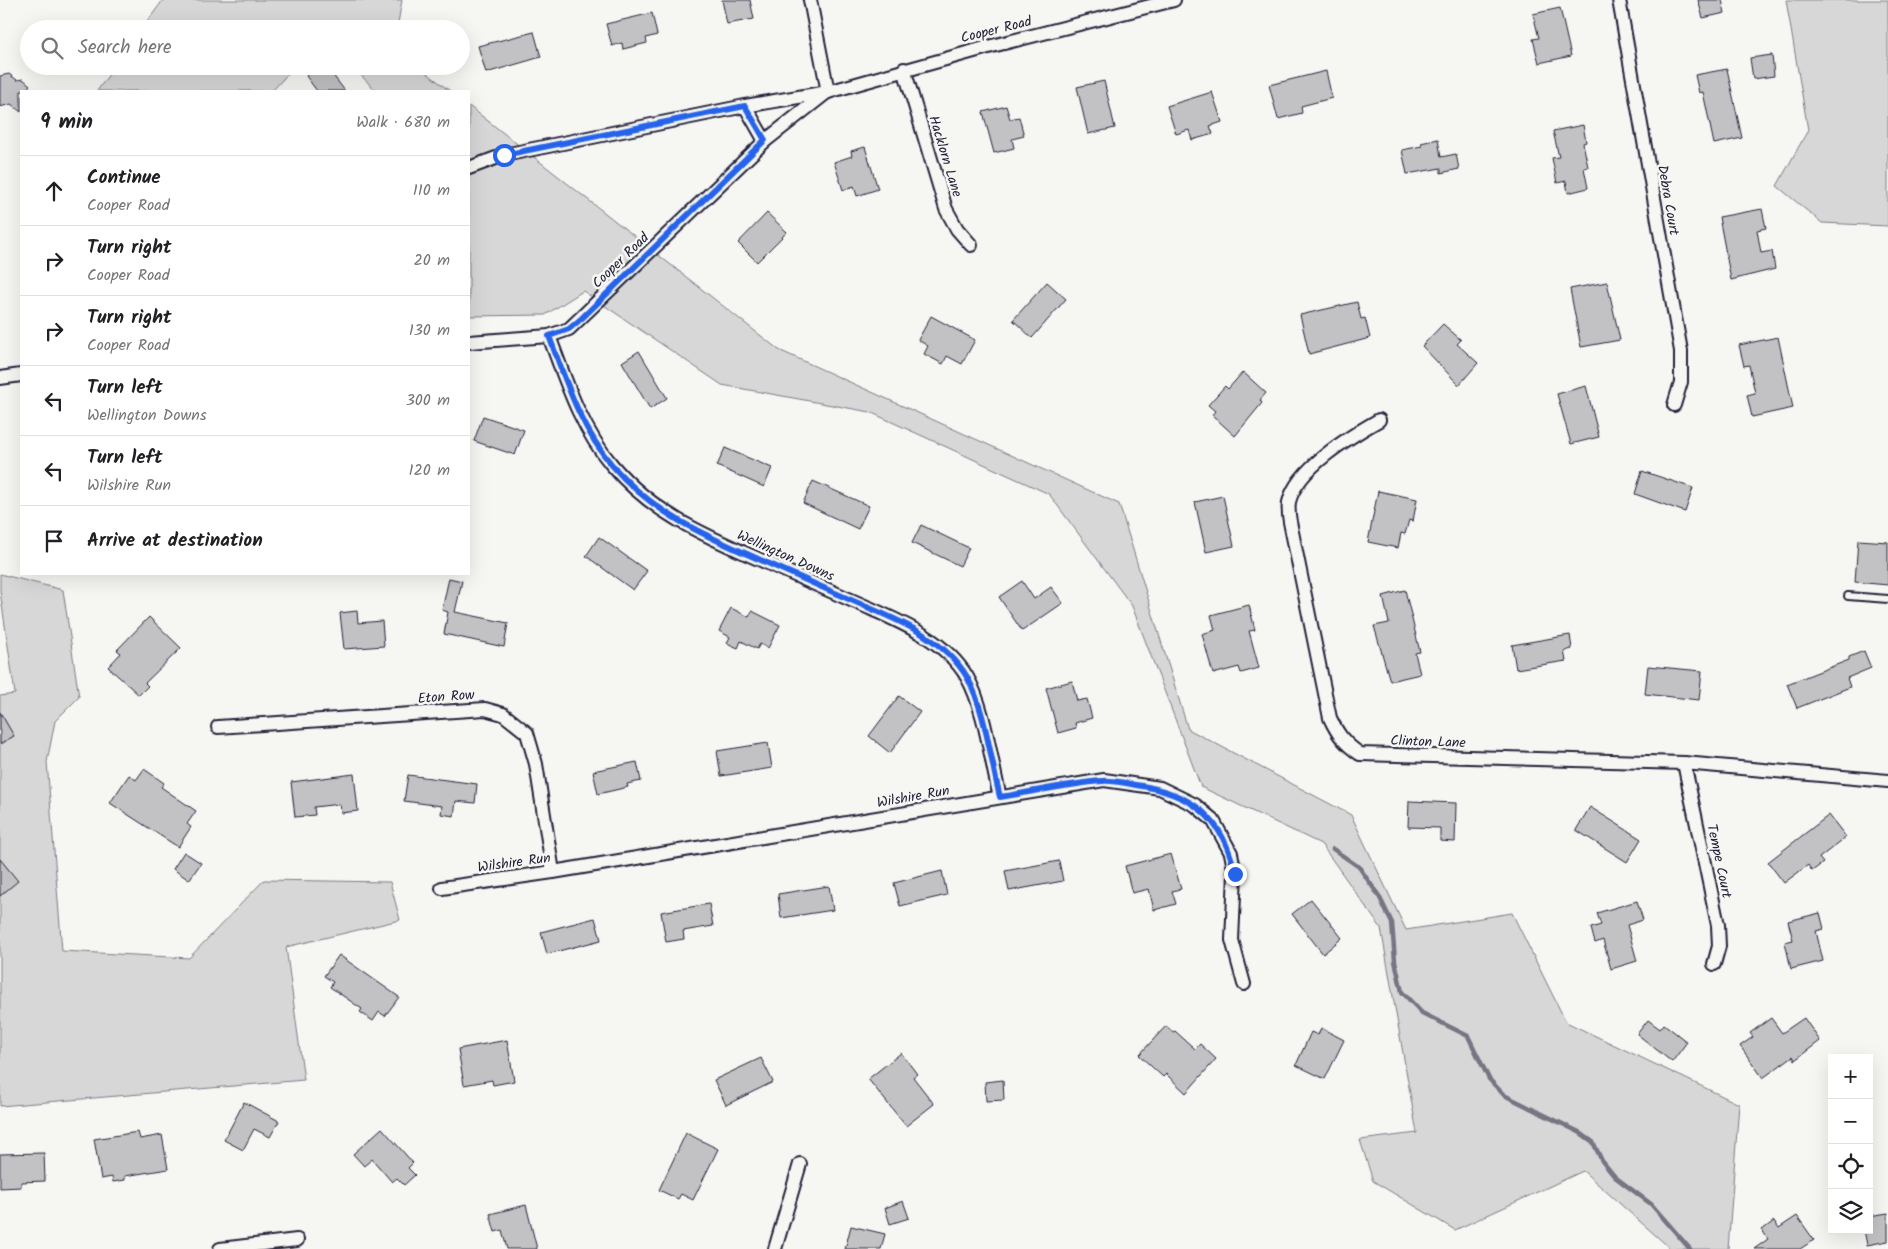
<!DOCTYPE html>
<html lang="en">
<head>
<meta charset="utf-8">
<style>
  :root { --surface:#fff; --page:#f6f6f6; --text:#202124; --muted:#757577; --line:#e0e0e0 }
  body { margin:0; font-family:Kalam,sans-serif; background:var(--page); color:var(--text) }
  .controls { position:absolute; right:15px; bottom:15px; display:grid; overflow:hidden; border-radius:0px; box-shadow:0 5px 20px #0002 }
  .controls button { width:45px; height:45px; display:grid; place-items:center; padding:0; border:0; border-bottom:1px solid var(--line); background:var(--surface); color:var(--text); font:25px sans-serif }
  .stop { position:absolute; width:15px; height:15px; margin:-11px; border:4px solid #2563eb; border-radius:50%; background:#fff }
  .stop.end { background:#2563eb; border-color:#fff; box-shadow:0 1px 5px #0008 }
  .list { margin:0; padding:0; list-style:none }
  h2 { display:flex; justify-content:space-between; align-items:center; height:65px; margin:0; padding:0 20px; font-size:21px }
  h2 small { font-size:16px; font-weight:400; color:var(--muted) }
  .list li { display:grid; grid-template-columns:32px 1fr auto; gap:15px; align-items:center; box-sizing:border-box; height:70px; padding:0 20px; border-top:1px solid var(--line) }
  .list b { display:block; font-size:19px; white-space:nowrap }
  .list p { margin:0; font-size:16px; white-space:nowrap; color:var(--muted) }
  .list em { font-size:16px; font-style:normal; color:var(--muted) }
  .icon { flex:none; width:28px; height:28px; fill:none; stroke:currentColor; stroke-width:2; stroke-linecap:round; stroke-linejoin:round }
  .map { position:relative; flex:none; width:1888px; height:1249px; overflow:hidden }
  .search { position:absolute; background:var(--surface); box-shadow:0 5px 20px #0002; left:20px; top:20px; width:450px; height:55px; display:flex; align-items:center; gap:12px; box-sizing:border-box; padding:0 18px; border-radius:28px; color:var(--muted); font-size:19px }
  .panel { position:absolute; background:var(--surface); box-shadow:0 5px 20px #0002; left:20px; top:90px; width:450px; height:485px; border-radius:0px }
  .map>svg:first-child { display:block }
</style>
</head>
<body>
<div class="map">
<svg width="1888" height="1249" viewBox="0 0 1888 1249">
  <rect width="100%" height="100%" fill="#f6f6f2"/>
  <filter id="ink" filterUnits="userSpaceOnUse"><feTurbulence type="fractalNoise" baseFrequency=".02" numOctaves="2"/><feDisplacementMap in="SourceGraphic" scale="10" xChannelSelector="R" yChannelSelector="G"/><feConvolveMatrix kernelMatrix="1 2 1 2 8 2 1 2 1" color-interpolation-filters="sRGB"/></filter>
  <g filter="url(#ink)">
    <g fill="#d7d7d7" stroke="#7c7c89">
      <polygon points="163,0 402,0 397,29 142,29"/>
      <polygon points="1786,0 1888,0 1888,226 1822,223 1777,186 1808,130"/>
      <polygon points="115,66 295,66 272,91 97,91"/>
      <polygon points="352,66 418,66 450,91 376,91"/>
      <polygon points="469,106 779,350 1119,504 1188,729 1351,815 1406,930 1512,913 1566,1022 1739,1104 1728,1249 1671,1249 1583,1171 1455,1230 1373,1181 1360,1140 1417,1133 1381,928 1321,844 1201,787 1132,606 1049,494 870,412 722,385 583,291 545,315 469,316"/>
      <polygon points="0,574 63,590 79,697 55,721 47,762 62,951 189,958 264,880 390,882 400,920 286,947 304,1080 0,1106 0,696 15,694 0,591"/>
    </g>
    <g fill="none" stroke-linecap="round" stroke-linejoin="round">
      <polyline stroke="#757583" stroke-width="4.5" points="1333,849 1359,867 1379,896 1392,923 1395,961 1402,992 1422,1013 1468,1036 1489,1079 1504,1095 1579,1132 1593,1142 1602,1161 1615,1177 1651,1204 1690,1249"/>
    </g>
    <g fill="#c2c2c4" stroke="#22223b">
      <polygon points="722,0 750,0 754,19 727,24"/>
      <polygon points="1698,0 1722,0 1725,13 1703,18"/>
      <polygon points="1560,8 1571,56 1539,63 1533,39 1539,38 1533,14"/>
      <polygon points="652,13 657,35 646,38 647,43 623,49 622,43 612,46 606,24"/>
      <polygon points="534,32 541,57 486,73 478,46"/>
      <polygon points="1772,55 1774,76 1753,79 1750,58"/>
      <polygon points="318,66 326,66 345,91 317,91 306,76"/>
      <polygon points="1727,69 1742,138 1714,144 1703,92 1699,93 1695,75"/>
      <polygon points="1326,71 1332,98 1301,106 1302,113 1278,119 1269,85"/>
      <polygon points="9,74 17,80 23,79 30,85 25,91 21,91 21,112 11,104 0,107 0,76"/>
      <polygon points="1104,81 1115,128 1088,134 1077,87"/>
      <polygon points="1212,92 1222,122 1210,126 1213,134 1192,140 1189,130 1176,134 1167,106"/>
      <polygon points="1006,106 1010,119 1019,117 1024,136 1012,139 1014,148 994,153 983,112"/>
      <polygon points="1583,125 1586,142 1583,143 1588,167 1584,168 1588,188 1568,193 1566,181 1557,183 1552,158 1559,157 1553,131"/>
      <polygon points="1438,139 1441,157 1456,154 1459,169 1441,173 1441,168 1407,174 1402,150 1422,146 1421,143"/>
      <polygon points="865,147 878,189 857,196 854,186 843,190 834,162 852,156 851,151"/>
      <polygon points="1762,209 1766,228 1757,230 1761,253 1772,251 1775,269 1731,280 1719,217"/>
      <polygon points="767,213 787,232 757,262 738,243"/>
      <polygon points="1047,282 1066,299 1032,338 1013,320"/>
      <polygon points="1607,282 1620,340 1581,347 1570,289"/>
      <polygon points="1357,302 1361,319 1365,318 1370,338 1309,354 1300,315"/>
      <polygon points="931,316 975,340 962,364 947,356 943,364 924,354 928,346 918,340"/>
      <polygon points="1443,324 1461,340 1457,344 1478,363 1459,385 1422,346"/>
      <polygon points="1778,337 1793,408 1752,417 1747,395 1755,393 1749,365 1744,366 1739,345"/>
      <polygon points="639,351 667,398 650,409 622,362"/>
      <polygon points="1243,372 1266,393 1260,400 1262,403 1235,436 1212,415 1215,411 1208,405 1225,386 1228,389"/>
      <polygon points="1586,386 1599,437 1571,444 1557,394"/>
      <polygon points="483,416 524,430 515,455 474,441"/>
      <polygon points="725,448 772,468 764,487 717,466"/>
      <polygon points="1642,471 1693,488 1685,512 1635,494"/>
      <polygon points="813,481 869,506 858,529 803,503"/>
      <polygon points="1378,491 1417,499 1413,521 1409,520 1405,534 1401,533 1398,548 1368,542"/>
      <polygon points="1223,496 1234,546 1206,552 1195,502"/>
      <polygon points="921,525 969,548 960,566 912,543"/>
      <polygon points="599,537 647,571 633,590 586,556"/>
      <polygon points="1858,540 1888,542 1888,585 1855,582"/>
      <polygon points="449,578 462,581 455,612 508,623 504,647 444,634 448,612 442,610"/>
      <polygon points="1022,581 1034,599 1051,587 1063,603 1022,631 999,597"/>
      <polygon points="1405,590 1420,652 1415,653 1420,674 1390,681 1374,626 1389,623 1383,596"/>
      <polygon points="1249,605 1255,630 1249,631 1259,668 1241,673 1239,667 1213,674 1202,634 1215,630 1211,615"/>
      <polygon points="731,608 749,617 752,611 780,625 768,648 760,644 757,649 741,641 738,648 727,643 730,637 719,631"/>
      <polygon points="357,611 358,623 382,621 384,646 344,649 340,613"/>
      <polygon points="149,617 181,648 145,683 148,686 139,695 108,667 121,653 117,650"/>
      <polygon points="1570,635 1572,649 1564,651 1566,661 1516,669 1512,645"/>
      <polygon points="1864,651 1871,668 1847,678 1850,687 1797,708 1787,684 1849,660 1849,657"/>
      <polygon points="1648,666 1702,671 1699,700 1645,694"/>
      <polygon points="1072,681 1077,701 1087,699 1092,718 1075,723 1076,728 1058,733 1046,688"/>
      <polygon points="899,696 920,712 890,753 869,736"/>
      <polygon points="0,712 14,736 0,744"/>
      <polygon points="768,743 772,768 721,776 717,751"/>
      <polygon points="637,762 641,781 627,784 628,787 598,794 593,771"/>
      <polygon points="144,769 164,783 161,787 196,811 187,824 191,827 178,847 110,803 129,775 136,780"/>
      <polygon points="354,774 358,811 341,813 340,804 314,807 315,815 295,817 291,782"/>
      <polygon points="408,775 477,784 475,803 456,801 454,816 441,814 442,806 404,801"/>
      <polygon points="1409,801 1456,803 1455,842 1440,841 1440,828 1408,827"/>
      <polygon points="1590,807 1641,839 1627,862 1576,830"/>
      <polygon points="1829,815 1846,837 1819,858 1823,863 1812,871 1808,865 1784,883 1768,862"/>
      <polygon points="184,852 201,863 189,880 173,869"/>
      <polygon points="1171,854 1181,889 1172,891 1176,904 1154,910 1149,889 1132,893 1125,866"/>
      <polygon points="0,859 18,881 0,896"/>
      <polygon points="1059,861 1063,881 1009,891 1005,871"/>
      <polygon points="942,871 947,895 900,906 894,883"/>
      <polygon points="829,886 833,910 781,918 778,894"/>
      <polygon points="1311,899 1342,938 1323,954 1292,914"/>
      <polygon points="1637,901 1643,920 1627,925 1637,961 1611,969 1603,940 1595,943 1591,928 1601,925 1597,913"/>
      <polygon points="709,904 713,926 683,931 684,939 666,942 661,912"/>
      <polygon points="1820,913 1824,929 1816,931 1823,961 1791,969 1785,942 1793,940 1788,921"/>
      <polygon points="595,918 601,940 547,954 541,932"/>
      <polygon points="339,955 399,997 385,1016 379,1012 373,1021 360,1012 362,1009 330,987 333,982 324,976"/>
      <polygon points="1771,1018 1782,1033 1804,1018 1820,1041 1795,1060 1793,1056 1763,1078 1740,1046 1753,1037 1750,1033"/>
      <polygon points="1648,1020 1660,1029 1664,1024 1687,1042 1672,1062 1637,1034"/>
      <polygon points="1166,1026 1173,1032 1175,1031 1195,1049 1200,1044 1216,1059 1186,1093 1166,1074 1163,1077 1139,1055"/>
      <polygon points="1321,1028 1344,1040 1325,1079 1296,1065 1311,1032 1318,1035"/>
      <polygon points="507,1040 514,1081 493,1085 492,1080 464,1085 458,1049"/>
      <polygon points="901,1053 917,1074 913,1077 934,1104 906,1126 868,1079"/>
      <polygon points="761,1058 773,1082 726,1105 714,1080"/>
      <polygon points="1003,1080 1004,1100 986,1101 985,1082"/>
      <polygon points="244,1102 279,1121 270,1137 254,1129 243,1150 224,1140"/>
      <polygon points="382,1128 413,1163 408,1168 415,1175 404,1185 397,1178 392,1182 372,1159 364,1166 353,1154"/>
      <polygon points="138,1132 140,1139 162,1135 168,1169 125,1176 125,1180 113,1182 112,1177 101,1179 94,1139"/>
      <polygon points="686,1133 718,1149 693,1200 681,1194 678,1199 659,1190"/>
      <polygon points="44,1153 45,1181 21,1182 21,1187 0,1188 0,1154"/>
      <polygon points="903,1201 909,1218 890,1224 885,1208"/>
      <polygon points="526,1205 537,1249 507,1249 502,1230 495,1232 490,1214"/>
      <polygon points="1888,1213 1888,1241 1867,1245 1864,1230 1869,1230 1869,1216"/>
      <polygon points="1797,1216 1814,1240 1800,1249 1754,1249 1768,1239 1762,1230 1774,1221 1779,1228"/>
      <polygon points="851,1226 885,1234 881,1249 845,1249"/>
    </g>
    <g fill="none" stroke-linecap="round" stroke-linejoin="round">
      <defs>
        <polyline id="lane" points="1848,596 1888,599"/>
        <g id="street">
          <polyline points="810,0 828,92"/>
          <polyline points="1619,0 1681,351 1681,382 1674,405"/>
          <polyline points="904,69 946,209 957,229 971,245"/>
          <polyline points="745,106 765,141"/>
          <polyline points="469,168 504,155 745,106 828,92 992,46 1174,0"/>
          <path d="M549 336C566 381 580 427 612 465 653 514 706 536 763 561 797 576 832 592 867 607 903 623 946 641 967 677 985 708 991 762 1000 797"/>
          <polyline points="469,342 549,336 569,329 765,141 826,93"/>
          <polyline points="0,378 21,375"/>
          <path d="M1379 420C1351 436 1297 468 1289 502 1288 508 1289 516 1290 522L1330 718C1338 735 1345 744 1360 754L1684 763 1888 781"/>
          <polyline points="218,727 485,709 503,714 527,733 536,764 553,872"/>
          <polyline points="1684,763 1718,925 1719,946 1714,964"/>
          <polyline points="442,888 553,872 1104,780 1160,788 1195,805 1213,820 1231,853 1235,874 1232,940 1244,984"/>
          <polyline points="220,1249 297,1240"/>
          <polyline points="775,1249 800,1164"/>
        </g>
      </defs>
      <use href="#lane" stroke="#22223b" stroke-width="10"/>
      <use href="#street" stroke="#22223b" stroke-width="16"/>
      <use href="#lane" stroke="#f6f6f2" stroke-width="6"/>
      <use href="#street" stroke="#f6f6f2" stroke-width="12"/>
    </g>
  </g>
  <g fill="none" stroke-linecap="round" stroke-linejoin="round" filter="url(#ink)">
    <path stroke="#2563eb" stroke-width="6" d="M504 155 745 106 765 140 582 318 569 329 549 336C566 381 580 427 612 465 653 514 706 536 763 561 797 576 832 592 867 607 903 622 946 641 967 677 985 708 991 762 1000 797 1033 792 1068 784 1102 781 1113 780 1125 783 1136 785 1192 793 1224 818 1235 874"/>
  </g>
  <g text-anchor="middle" stroke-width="5" stroke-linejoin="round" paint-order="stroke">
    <g font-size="14" fill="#22223b" stroke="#f6f6f2">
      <text transform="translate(996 29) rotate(-14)" y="5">Cooper Road</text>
      <text transform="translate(946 156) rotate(73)" y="5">Hacklorn Lane</text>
      <text transform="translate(1669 200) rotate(80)" y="5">Debra Court</text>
      <text transform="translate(620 260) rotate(-44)" y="5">Cooper Road</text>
      <text transform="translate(786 555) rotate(24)" y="5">Wellington Downs</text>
      <text transform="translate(446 696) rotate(-4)" y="5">Eton Row</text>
      <text transform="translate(1428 741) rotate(2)" y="5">Clinton Lane</text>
      <text transform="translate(913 796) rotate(-10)" y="5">Wilshire Run</text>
      <text transform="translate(1720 861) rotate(78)" y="5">Tempe Court</text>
      <text transform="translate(514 862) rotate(-8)" y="5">Wilshire Run</text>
    </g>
  </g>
</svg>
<div class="controls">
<button>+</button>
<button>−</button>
<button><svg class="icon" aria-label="locate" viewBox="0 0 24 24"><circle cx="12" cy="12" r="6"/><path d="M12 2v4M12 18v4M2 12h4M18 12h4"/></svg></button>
<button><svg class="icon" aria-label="layers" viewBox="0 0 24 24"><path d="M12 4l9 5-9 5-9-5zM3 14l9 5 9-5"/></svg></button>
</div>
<div class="stop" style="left:504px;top:155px"></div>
<div class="stop end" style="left:1235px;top:874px"></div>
<div class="search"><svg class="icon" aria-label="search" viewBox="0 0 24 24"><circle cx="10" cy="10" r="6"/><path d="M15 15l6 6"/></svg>Search here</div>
<section class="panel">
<h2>9 min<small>Walk · 680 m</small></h2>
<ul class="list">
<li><svg class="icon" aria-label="ahead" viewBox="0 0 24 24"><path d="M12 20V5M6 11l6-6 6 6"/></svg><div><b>Continue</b><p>Cooper Road</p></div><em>110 m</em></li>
<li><svg class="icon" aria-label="right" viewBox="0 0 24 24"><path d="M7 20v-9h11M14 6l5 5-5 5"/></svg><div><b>Turn right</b><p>Cooper Road</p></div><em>20 m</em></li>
<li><svg class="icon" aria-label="right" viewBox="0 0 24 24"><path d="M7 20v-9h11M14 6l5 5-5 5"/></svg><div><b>Turn right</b><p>Cooper Road</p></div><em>130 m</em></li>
<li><svg class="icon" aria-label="left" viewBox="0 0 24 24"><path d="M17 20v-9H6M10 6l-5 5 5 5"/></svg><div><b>Turn left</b><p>Wellington Downs</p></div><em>300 m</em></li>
<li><svg class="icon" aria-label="left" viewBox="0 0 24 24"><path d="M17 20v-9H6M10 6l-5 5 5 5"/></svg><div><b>Turn left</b><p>Wilshire Run</p></div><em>120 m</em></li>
<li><svg class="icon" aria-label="arrive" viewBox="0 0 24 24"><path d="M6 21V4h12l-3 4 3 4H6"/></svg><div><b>Arrive at destination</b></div></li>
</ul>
</section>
</div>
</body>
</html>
